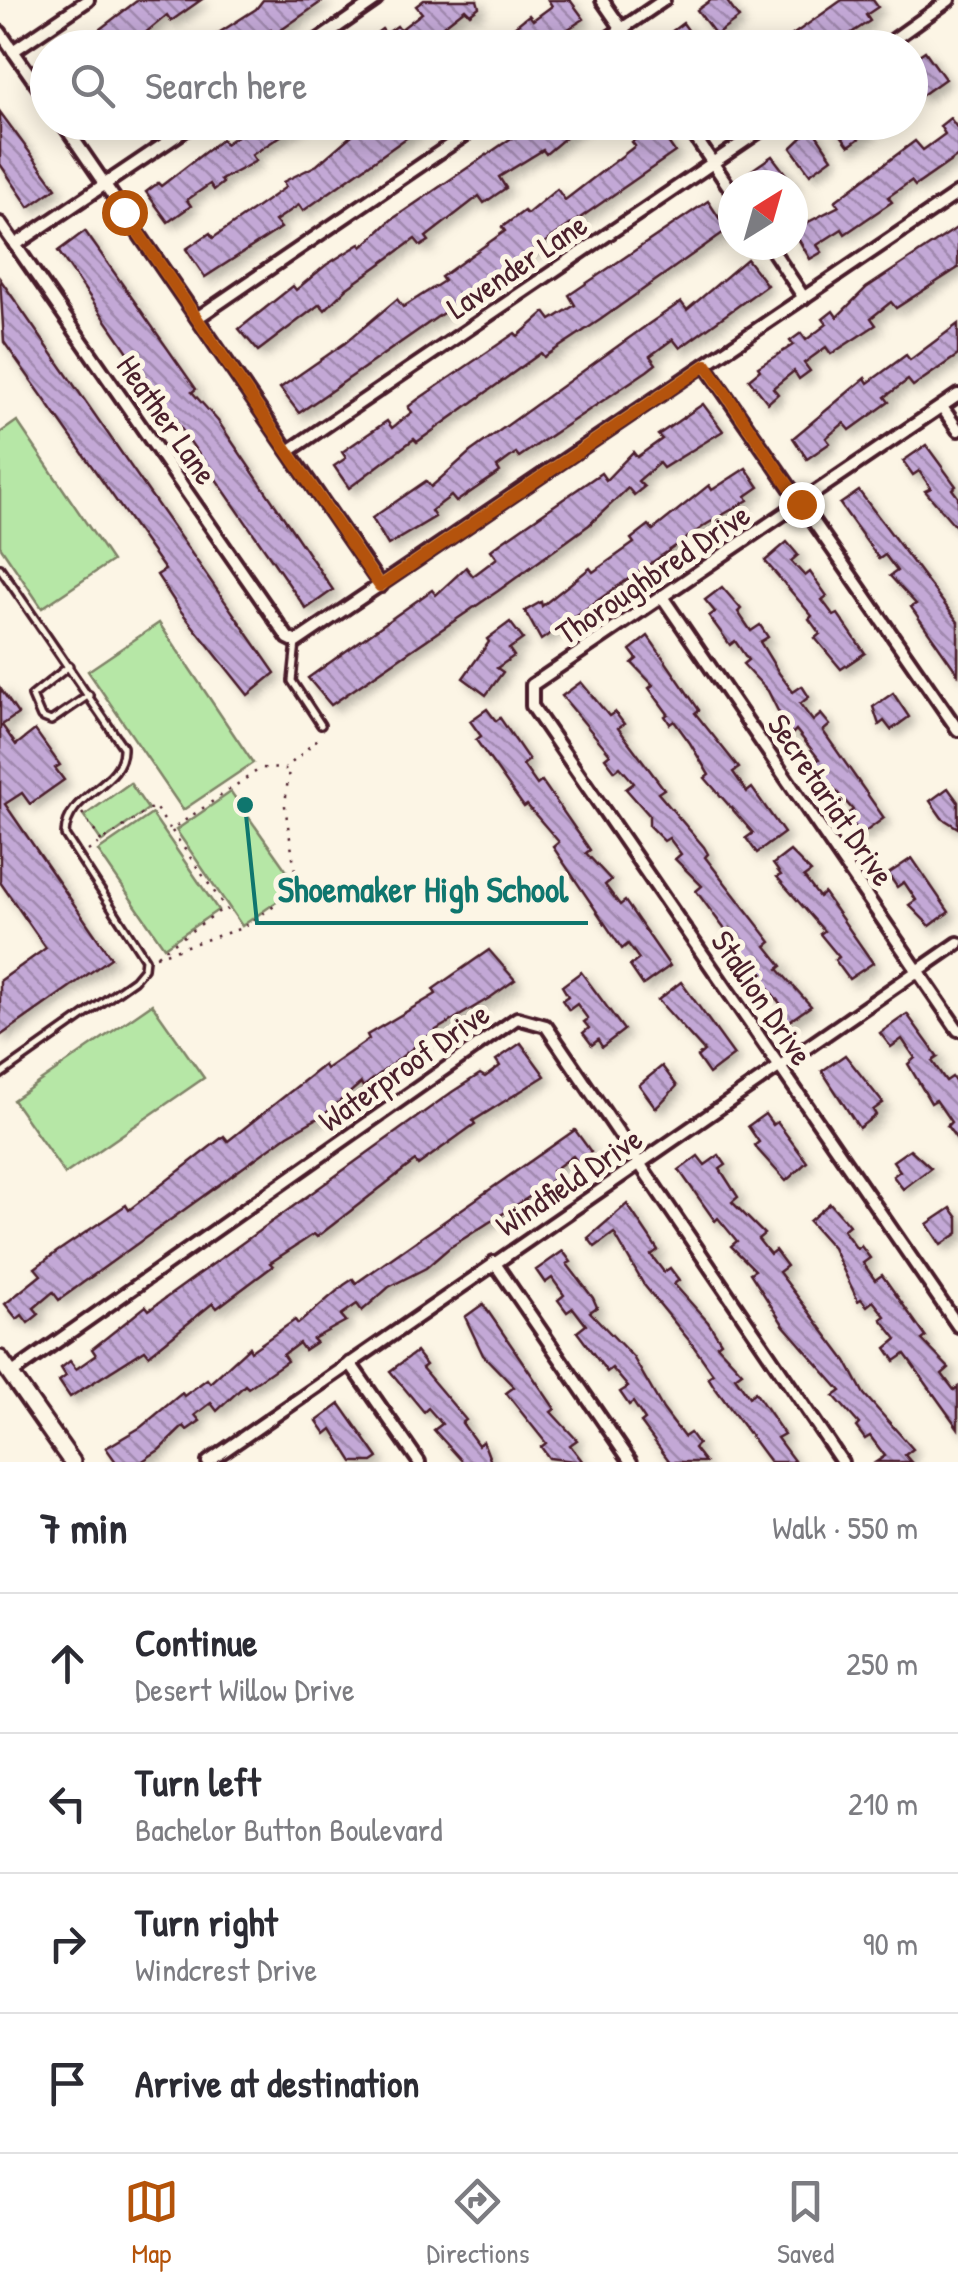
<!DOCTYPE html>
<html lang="en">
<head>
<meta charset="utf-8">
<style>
  :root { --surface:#fff; --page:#f2f2f3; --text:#2b2b33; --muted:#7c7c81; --line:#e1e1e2; --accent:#b45309 }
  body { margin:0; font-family:"Patrick Hand",sans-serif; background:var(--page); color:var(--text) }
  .compass { position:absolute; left:718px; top:170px; width:90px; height:90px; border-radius:50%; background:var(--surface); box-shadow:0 5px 25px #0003; rotate:37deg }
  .stop { position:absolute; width:30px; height:30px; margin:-22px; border:8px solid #b45309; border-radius:50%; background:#fff }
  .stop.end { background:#b45309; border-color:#fff; box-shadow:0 2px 10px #0008 }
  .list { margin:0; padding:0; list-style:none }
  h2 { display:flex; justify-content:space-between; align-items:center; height:130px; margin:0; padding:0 40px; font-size:42px }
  h2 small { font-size:32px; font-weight:400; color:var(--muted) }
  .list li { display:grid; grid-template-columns:65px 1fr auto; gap:30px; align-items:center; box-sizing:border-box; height:140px; padding:0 40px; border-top:2px solid var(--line) }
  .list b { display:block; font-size:38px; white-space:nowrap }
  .list p { margin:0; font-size:32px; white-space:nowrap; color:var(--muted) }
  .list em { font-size:32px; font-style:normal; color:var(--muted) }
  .icon { flex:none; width:55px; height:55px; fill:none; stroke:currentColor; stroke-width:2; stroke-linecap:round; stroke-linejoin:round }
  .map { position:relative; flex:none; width:958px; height:1462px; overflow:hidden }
  .search { position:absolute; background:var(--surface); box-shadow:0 5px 25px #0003; left:30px; right:30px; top:30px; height:110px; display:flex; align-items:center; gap:25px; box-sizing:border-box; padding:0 35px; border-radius:55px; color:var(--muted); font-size:38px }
  .sheet { height:690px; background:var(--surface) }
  nav { display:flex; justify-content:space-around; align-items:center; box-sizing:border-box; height:140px; border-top:2px solid var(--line); background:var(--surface); font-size:28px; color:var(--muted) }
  nav a { display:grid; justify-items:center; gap:5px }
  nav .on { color:var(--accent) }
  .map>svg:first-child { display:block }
</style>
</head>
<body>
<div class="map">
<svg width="958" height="1462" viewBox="0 0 958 1462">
  <defs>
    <pattern id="building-back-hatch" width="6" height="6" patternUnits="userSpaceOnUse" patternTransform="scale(2.5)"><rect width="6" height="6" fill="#c3a8d6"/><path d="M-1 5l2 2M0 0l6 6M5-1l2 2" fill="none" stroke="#a088ae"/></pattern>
    <filter id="shadow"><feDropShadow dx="5.5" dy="5.5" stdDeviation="5" flood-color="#0004"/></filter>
  </defs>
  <rect width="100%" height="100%" fill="#fcf5e5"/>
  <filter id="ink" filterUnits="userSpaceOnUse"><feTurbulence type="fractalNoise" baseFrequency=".01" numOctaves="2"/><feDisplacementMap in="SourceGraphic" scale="20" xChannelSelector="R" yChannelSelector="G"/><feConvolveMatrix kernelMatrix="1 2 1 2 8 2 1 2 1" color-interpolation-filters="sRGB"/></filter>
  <g filter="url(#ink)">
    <g fill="#b6e7a6" stroke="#808368" stroke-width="2.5">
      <polygon points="17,421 112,561 42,608 0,546 0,433"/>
      <polygon points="159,623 253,763 183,810 88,671"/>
      <polygon points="130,783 148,809 102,842 84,816"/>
      <polygon points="231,792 298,887 242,926 176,830"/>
      <polygon points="152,814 218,910 164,947 98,851"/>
      <polygon points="152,1004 204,1078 65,1174 13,1100"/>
    </g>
    <g fill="url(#building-back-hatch)" stroke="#4a1f2b" stroke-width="2.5" filter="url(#shadow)">
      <polygon points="138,0 201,0 171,21 167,15 127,48 75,48"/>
      <polygon points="263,0 324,0 274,35 271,30 249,44 252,48 195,48 256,9"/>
      <polygon points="424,0 477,0 479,7 470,14 465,9 415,48 357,48 382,29 386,34 397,26 400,30 422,13 416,6"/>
      <polygon points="548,0 570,0 584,19 538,48 478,48 495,34 499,39 529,15 533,20 552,6"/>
      <polygon points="711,0 726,0 739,18 716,35 697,10"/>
      <polygon points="842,0 873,0 878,7 866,15 870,21 828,48 774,48"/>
      <polygon points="683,23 701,48 664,48 659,41"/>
      <polygon points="925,51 945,79 921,96 910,80 910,61"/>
      <polygon points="0,112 56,188 29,207 0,164"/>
      <polygon points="950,118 958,129 958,156 915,186 911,181 888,197 892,202 845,234 842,229 817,245 822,252 810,259 793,230 839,206 835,201 915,141 923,150 945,134 940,126"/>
      <polygon points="243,122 302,122 252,155 256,161 221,180 223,183 214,190 210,184 187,200 191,206 168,222 146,192 158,183 161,186 222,139 225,144 247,129"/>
      <polygon points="367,122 429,122 303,211 299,205 275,221 281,228 205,277 186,249 210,233 213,238 286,187 283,182 317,165"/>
      <polygon points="535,122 584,122 546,154 543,150 499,177 506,188 484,203 479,196 426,237 429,241 421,246 415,239 346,289 325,310 320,304 258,351 239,329 293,286 296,290 326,265 360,244 362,247 391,220"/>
      <polygon points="831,122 866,122 872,129 849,146"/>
      <polygon points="655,123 675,152 299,413 280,388 345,343 397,299 403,307 444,281 441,277 505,231 502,227 524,211 527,214 557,189 565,200 635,146 632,142"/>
      <polygon points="812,128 832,158 810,174 791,148"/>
      <polygon points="772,156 794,185 759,185 749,172"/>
      <polygon points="708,201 727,230 600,320 544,357 541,353 417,442 414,439 349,488 334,466 346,458 342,452 387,421 392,428 412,412 408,407 417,400 515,333 518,336 545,312 551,320 575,305 569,295"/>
      <polygon points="958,227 958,268 896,308 891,302 871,318 876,325 831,354 826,347 804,363 810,371 799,379 794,371 773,388 778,394 768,403 749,379 760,370 758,367 793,345 790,341 801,333 806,340 827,324 823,319 833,311 837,317 866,288"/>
      <polygon points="85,231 196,389 192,392 218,421 333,590 306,609 58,251"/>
      <polygon points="747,259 767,285 680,348 673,339 650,356 656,364 647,371 519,457 516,453 497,467 500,472 456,502 451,496 431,511 435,517 388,545 372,518 426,481 431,487 470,452 650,323 681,302 687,310"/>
      <polygon points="0,279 275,673 248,695 180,610 157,575 165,570 4,342"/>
      <polygon points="958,324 958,355 913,386 908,380 885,397 889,402 850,430 844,423 826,438 830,443 807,459 793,438 865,378 868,383 906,355 910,360"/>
      <polygon points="703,404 723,431 663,468 659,463 638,481 644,487 634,495 628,488 589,525 498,591 331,705 308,678 432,590 436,595 466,567 473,576 497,558 491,550 500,543 601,473 606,480 633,452 637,457 662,439 658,435"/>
      <polygon points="926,445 956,486 952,489 958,497 958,529 925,491 931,488 919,471 913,475 903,461"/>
      <polygon points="746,468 759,487 746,496 748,500 707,524 541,640 525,611 541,602 542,606 590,568 593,572 634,543 631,539 649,525 653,530 709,485 712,490"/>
      <polygon points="859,491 958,622 958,674 911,607 916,604 890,576 897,571 885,555 879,559 840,504"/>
      <polygon points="787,542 798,555 791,561 805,576 810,572 827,596 822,600 834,616 838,614 865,653 841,669 815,638 820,634 809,619 812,616 765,561"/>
      <polygon points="722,587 741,609 738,612 751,631 760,625 768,637 760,642 779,673 793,692 802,686 809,697 800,704 813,721 821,714 830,725 823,731 884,818 861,835 846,815 853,810 812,764 819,759 796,730 792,734 785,725 768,691 743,664 748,660 735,641 730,645 709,616 715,612 705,600"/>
      <polygon points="510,622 523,639 509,649 514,656 497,668 503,672 486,695 463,678 489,642 487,639"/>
      <polygon points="648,636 699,710 695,713 739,768 733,772 747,792 752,788 784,833 757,853 746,838 753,833 705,778 709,775 690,743 674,721 670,724 665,716 668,714 649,688 653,685 632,663 637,659 630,650"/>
      <polygon points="581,682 609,716 615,712 624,724 618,728 664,789 658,793 704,847 708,854 705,857 771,942 766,946 782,966 778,969 811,1006 788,1022 778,1010 783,1007 736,949 743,943 730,928 726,931 696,891 702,886 675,859 681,854 669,838 664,841 649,826 649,815 626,789 634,783 620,767 615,771 605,758 610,754 562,696"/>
      <polygon points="0,688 18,714 2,725 16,745 35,730 60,765 55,768 64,780 30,804 22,793 5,804 111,958 0,1036 0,981 46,948 0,882"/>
      <polygon points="893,693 909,717 891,730 884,721 879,725 873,707"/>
      <polygon points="487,709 496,721 500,718 529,760 523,765 537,785 542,781 590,850 586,853 611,880 605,885 620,905 625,901 670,966 643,985 630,966 639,959 628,944 622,949 553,847 559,842 527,805 524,807 476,740 481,736 470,721"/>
      <polygon points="948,788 958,802 958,828 942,818 930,801"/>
      <polygon points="790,851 811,872 804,877 819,897 824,893 873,963 849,979 835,960 839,957 820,934 824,931 777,877 781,875 773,864"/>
      <polygon points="912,858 949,912 930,926 909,905 916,900 904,882 897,887 888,874"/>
      <polygon points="489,950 515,980 491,997 436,1030 363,1087 361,1083 325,1114 288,1135 59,1300 53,1292 34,1308 39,1314 28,1323 22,1315 17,1319 5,1304 41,1275 35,1268 58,1251 126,1205 129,1210 224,1136 228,1141 324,1065 326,1069 369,1039 367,1035 436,994 433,989"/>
      <polygon points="581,972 624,1030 602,1047 598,1040 592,1045 583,1033 589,1028 584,1022 588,1019 577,1004 569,1010 562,1000 568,996 562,986"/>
      <polygon points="681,982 734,1055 709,1074 697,1057 704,1051 658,1000"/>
      <polygon points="907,1014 938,1057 932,1061 946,1081 952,1077 958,1086 958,1141 947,1126 951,1122 936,1100 931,1103 908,1064 915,1058 902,1039 891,1047 880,1033"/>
      <polygon points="521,1043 545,1076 473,1121 475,1124 418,1165 415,1161 317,1237 314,1234 270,1263 273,1266 217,1308 213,1303 149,1355 145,1350 70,1397 59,1381 66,1376 61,1368 70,1361 76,1369 96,1355 92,1349 146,1306 149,1310 452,1092 480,1074 485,1077 500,1066 496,1060"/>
      <polygon points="845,1055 883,1103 873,1110 876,1115 859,1128 822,1071"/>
      <polygon points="662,1066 677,1086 656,1108 639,1085"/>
      <polygon points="765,1114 773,1125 777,1122 807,1162 786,1181 758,1150 755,1145 759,1142 748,1126"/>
      <polygon points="575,1130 591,1152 578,1162 573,1156 552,1171 556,1177 540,1190 449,1248 426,1268 389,1287 362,1311 357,1304 341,1315 346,1321 313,1339 316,1342 304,1350 299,1343 283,1355 287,1361 248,1388 245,1385 217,1411 211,1403 195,1415 200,1421 187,1430 184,1426 159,1450 141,1462 116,1462 106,1448 141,1427 182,1393 184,1396 207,1379 210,1383 249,1347 251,1351 295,1320 298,1324 344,1285 353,1279 356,1283"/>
      <polygon points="910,1149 931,1168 903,1189 893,1176 900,1171 893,1161"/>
      <polygon points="719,1155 726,1165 720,1169 738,1197 732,1202 764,1234 758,1239 770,1254 775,1250 787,1266 779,1272 846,1361 864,1394 913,1449 905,1455 911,1462 876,1462 885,1456 870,1436 865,1439 856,1427 859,1424 834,1396 841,1391 784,1326 750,1273 755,1270 731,1246 737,1241 718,1218 715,1221 679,1170 698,1156 705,1165"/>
      <polygon points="830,1203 849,1225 843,1230 857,1249 861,1246 870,1258 863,1263 875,1280 882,1275 926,1337 922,1340 949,1368 942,1374 954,1390 958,1387 958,1428 905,1354 895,1361 886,1348 897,1339 881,1319 885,1316 873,1301 867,1306 861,1299 858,1301 833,1248 809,1221"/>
      <polygon points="627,1204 658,1250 651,1255 664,1272 670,1268 679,1280 674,1284 708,1322 721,1342 717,1345 742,1372 735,1377 749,1397 755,1392 784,1434 777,1438 795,1462 770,1462 713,1385 708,1377 713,1374 692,1344 644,1285 614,1233 595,1247 588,1238"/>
      <polygon points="951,1208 958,1218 958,1233 941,1245 927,1224"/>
      <polygon points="563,1251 571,1262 567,1264 593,1298 597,1307 590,1312 633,1357 663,1409 684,1437 690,1433 698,1444 694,1448 705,1462 670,1462 641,1423 645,1420 633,1402 629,1405 620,1392 628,1387 612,1368 607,1372 577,1332 586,1325 573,1308 567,1312 558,1300 564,1295 552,1278 545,1283 536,1270"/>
      <polygon points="483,1304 555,1409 551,1412 577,1440 570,1445 583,1462 549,1458 541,1447 546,1443 506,1393 514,1387 483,1355 465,1317"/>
      <polygon points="416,1352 426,1365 422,1368 466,1420 462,1423 478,1445 483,1441 491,1462 463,1462 434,1430 442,1424 428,1408 424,1412 390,1371"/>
      <polygon points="340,1404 378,1458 372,1462 353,1462 332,1429 326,1434 317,1421"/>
    </g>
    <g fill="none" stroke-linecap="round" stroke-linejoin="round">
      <defs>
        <g id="lane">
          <path d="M0 568 123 747C125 786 66 792 65 835L145 959 144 968 134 980 0 1075"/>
          <polyline points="296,642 292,681 321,725"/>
          <polyline points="69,666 32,696 41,717 51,721 89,695"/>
        </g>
        <g id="street">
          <polyline points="602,0 635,48"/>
          <polyline points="0,32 48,101"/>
          <polyline points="307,48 376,0"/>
          <polyline points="594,48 664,0"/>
          <polyline points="882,48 949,0"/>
          <polyline points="13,51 88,0"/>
          <polyline points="62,122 381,586"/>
          <polyline points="685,122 733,193"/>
          <polyline points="0,223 288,638 296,642 958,193"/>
          <polyline points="15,245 197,122"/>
          <polyline points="769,245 804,298"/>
          <polyline points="197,318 484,122"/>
          <polyline points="705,365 958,730"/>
          <polyline points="958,395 532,685 532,706 958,1326"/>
          <polyline points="942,407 958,430"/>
          <polyline points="289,451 773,122"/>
          <polyline points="663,598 958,1030"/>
          <polyline points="494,1262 631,1462"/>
          <polyline points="350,1363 419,1462"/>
          <polyline points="11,1374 517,1018 546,1026 842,1462"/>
          <polyline points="208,1462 958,943"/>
        </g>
        <polyline id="secondary" points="0,1359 72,1462"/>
      </defs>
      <use href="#lane" stroke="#4a1f2b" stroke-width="12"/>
      <use href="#street" stroke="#4a1f2b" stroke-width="18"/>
      <use href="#secondary" stroke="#4a1f2b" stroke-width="22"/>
      <g stroke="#4a1f2b" stroke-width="2.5" stroke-dasharray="2.5 8" stroke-linecap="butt">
        <polyline points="82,813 102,842"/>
        <polyline points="172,831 229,913"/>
        <polyline points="88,851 154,806 171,830 261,768 285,769 321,736"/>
        <polyline points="157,955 224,908"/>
        <polyline points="156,956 242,928 298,890 285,806 289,768"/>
      </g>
      <use href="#lane" stroke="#fcf5e5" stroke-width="5"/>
      <use href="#street" stroke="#fcf5e5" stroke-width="10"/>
      <use href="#secondary" stroke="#fcf5e5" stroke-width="15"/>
    </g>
  </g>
  <g fill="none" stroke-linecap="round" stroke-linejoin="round" filter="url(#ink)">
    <polyline stroke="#b45309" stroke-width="12" points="124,212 380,586 706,365 801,504"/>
  </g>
  <g text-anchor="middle" stroke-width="10" stroke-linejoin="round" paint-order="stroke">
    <g font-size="32" fill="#4a1f2b" stroke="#fcf5e5">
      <text transform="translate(517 266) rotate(-34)" y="11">Lavender Lane</text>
      <text transform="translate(167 420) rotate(55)" y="11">Heather Lane</text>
      <text transform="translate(653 574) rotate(-34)" y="11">Thoroughbred Drive</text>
      <text transform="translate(831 800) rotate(56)" y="11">Secretariat Drive</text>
      <text transform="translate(762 998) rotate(56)" y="11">Stallion Drive</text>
      <text transform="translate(404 1067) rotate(-35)" y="11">Waterproof Drive</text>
      <text transform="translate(569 1182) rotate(-34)" y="11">Windfield Drive</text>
    </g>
  </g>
  <path fill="none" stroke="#0f766e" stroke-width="4" d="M245 805L257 923H588"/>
  <circle fill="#0f766e" stroke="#fcf5e5" stroke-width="4" cx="245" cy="805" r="10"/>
  <g font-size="35" text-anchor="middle" font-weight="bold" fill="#0f766e" stroke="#fcf5e5" stroke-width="10" stroke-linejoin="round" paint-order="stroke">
    <text x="423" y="902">Shoemaker High School</text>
  </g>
</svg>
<svg class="compass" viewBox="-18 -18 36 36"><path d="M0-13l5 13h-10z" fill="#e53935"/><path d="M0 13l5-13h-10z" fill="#7c7c81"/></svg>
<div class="stop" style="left:124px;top:212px"></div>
<div class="stop end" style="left:801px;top:504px"></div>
<div class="search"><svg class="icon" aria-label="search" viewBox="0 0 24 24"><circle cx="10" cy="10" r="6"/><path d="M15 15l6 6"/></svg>Search here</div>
</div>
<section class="sheet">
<h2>7 min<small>Walk · 550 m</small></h2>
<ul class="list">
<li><svg class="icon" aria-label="ahead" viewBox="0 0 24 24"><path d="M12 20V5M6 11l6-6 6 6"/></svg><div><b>Continue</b><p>Desert Willow Drive</p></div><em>250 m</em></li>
<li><svg class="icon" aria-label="left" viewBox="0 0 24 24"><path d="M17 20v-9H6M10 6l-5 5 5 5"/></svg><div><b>Turn left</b><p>Bachelor Button Boulevard</p></div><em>210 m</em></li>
<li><svg class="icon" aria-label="right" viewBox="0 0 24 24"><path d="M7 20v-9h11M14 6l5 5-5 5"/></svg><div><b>Turn right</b><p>Windcrest Drive</p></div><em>90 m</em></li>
<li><svg class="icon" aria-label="arrive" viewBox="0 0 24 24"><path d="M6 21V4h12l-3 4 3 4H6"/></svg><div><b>Arrive at destination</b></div></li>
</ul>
</section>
<nav>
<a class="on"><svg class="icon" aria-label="map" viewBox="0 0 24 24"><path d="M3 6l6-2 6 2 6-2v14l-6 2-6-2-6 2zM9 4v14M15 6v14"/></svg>Map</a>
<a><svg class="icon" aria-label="directions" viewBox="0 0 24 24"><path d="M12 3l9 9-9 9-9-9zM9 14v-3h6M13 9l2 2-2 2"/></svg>Directions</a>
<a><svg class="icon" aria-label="saved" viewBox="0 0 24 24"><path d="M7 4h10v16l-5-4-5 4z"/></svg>Saved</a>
</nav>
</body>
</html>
